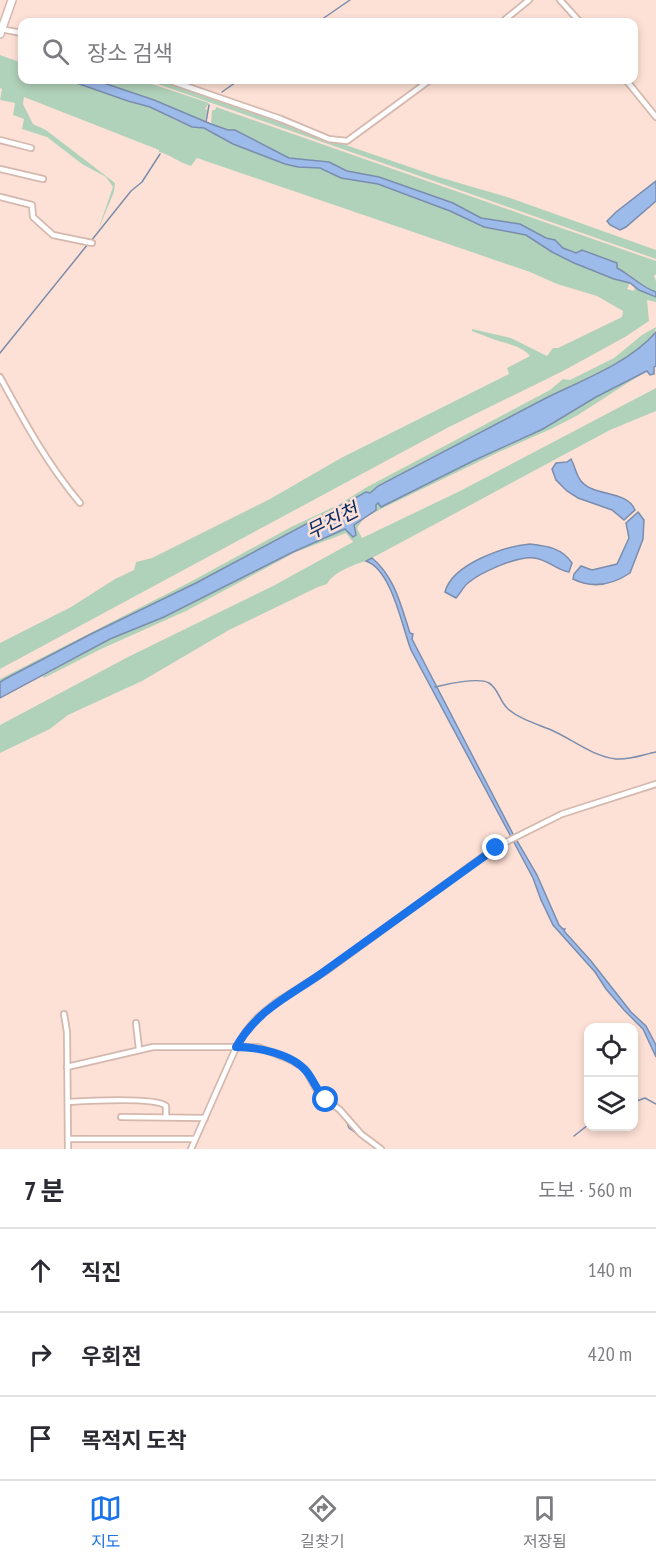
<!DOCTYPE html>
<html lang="ko">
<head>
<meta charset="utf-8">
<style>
  :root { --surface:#fff; --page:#f7f7f7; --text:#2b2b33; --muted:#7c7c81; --line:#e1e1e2; --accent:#1a73e8 }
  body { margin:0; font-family:"PT Sans Narrow","Noto Sans KR",sans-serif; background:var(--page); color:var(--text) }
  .controls { position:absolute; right:18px; bottom:18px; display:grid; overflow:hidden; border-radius:12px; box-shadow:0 3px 9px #0003 }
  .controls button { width:54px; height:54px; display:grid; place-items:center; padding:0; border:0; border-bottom:2px solid var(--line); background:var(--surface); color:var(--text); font:30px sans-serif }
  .stop { position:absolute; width:18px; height:18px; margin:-14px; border:4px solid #1a73e8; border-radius:50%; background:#fff }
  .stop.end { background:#1a73e8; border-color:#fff; box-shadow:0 2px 6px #0008 }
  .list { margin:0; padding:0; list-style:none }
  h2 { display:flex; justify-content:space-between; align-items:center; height:78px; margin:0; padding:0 24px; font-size:26px }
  h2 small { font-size:20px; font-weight:400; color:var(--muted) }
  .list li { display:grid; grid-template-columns:39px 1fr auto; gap:18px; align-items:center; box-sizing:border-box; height:84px; padding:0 24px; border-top:2px solid var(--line) }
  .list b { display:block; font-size:22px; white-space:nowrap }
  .list em { font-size:20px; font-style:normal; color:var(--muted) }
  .icon { flex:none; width:33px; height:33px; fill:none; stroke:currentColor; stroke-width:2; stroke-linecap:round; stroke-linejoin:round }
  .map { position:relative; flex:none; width:656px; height:1149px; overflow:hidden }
  .search { position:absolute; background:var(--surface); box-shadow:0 3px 9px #0003; left:18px; right:18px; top:18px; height:66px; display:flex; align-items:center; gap:15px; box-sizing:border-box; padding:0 21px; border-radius:12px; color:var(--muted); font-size:22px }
  .sheet { height:330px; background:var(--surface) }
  nav { display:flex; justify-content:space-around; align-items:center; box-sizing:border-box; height:84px; border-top:2px solid var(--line); background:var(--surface); font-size:16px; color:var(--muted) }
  nav a { display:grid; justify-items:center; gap:3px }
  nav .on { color:var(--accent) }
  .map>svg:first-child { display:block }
</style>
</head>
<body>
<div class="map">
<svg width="656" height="1149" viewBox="0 0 656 1149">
  <rect width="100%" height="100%" fill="#fee1d6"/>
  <g fill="#b1d2ba">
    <path d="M0 55 22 63V80H68L128 101 150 107 166 114 175 120 196 128H204L233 144 285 164 298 167 320 168 341 178 378 184 450 211 484 227 526 235 630 283 627 289 634 291 635 285 639 290 656 297V302L647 300 649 321 625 337 563 371 449 427 0 669V643L71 607 115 579 134 570 136 562 152 558 270 499 341 458 509 374 507 368 530 356C520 344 504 344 490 338 484 336 478 333 472 331V329L511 338 547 356 553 348H558L622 317 623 311 597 296 557 284 530 272 197 158 191 166C180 163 167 153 159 152V150L24 97 23 104 33 124 46 130 115 183 114 192 98 230 113 187 106 177 82 164 47 137 22 129 24 119 13 115 15 103 0 100 2 89 0 88Z"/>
    <polygon points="95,80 140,80 209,103 205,109 207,110 205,121"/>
    <polygon points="146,80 165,80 328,139 442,178 507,197 656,250 656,259"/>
    <polygon points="216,107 656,261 656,274 654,276 656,281 656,292 634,280 629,274 580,250 576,253 563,248 555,240 546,238 535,231 481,218 458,206 378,177 347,171 311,160 289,158 235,130 228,130 211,124 212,110 215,110"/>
    <path d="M656 327C656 350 567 388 546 398L378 486 370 493 366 492 196 583 119 620 0 682V679L192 581 291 527 338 505 367 487 550 390 563 379 570 380 614 358 642 335Z"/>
    <path d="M643 373 578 415 551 429 499 452 385 507 364 518 357 528 362 538 460 491 656 388V411L610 430 372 558C357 565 336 569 327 584L318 587 229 630 142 681 68 715 50 729 0 753V725L128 657 273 586 353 542 346 533 296 552 186 611 101 649 44 678 43 676 110 639 340 531 345 529 353 537 354 525 376 510V504L378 503 381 507 475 460 543 429 596 397Z"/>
  </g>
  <g fill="#9cbaea" stroke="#7b8dad" stroke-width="1.5">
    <path d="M68 80H95L154 100 211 124 228 130H235L289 158 329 162 347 171 379 177 453 203 481 218 520 224 546 238 555 240 563 248 576 253 582 250 617 263V268C631 275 641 287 656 292V297L639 290 630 283 614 279 574 263 552 252 526 235 484 227 450 211 378 184 341 178 320 168 298 167 285 164 233 144 204 128 192 127 150 107 128 101Z"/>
    <polygon points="656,181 656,201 626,227 620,230 610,225 607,221 616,212"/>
    <path d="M656 332V366L654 367V374L650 375 647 371 643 373 596 397 543 429 475 460 381 507 378 503 376 505V510L354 525 356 535 353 537 345 529 291 553 164 617 110 639 0 698V682L5 679 91 634 196 583 366 492 370 493 378 486 546 398C583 380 629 363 656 332Z"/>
    <path d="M571 459C575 466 576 475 581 481 594 497 627 490 635 510L624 520 612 510 578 498 567 491 556 480 552 469 556 463 567 462Z"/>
    <path d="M638 512 644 520 643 539 630 573C612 585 593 589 573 579L574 574 581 566 592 570 617 564 629 538 626 523Z"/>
    <path d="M530 544C547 546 562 548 572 563L569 572C556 570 549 560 534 558 517 556 481 572 468 583 463 587 460 594 456 598L445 592C452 564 505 546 530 544Z"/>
    <path d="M372 558C395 577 401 606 410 633L413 634 412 639 513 834 537 875 559 925 563 929H565L564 931 591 961 631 1012 646 1026 656 1045V1057L643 1029 624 1010 606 989 595 972 553 925 541 900 533 878 411 650C402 627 392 570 366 561Z"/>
  </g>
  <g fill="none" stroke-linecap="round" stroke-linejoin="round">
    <g stroke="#7b8dad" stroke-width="1.5">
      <polyline points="318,22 350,0"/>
      <polyline points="222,92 239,80"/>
      <polyline points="206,122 209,105"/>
      <polyline points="91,241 131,191 142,182 160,154"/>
      <polyline points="0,353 88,244"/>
      <path d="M435 687C446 684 479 677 489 683 499 689 499 701 508 709 520 719 534 723 549 729 571 738 591 756 616 759 630 760 642 755 656 752"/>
      <polyline points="282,1059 294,1065"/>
      <polyline points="314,1089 319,1101 335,1108"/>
      <polyline points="634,1102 645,1098 656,1104"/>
      <polyline points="346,1120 349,1128 363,1138"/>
      <polyline points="574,1136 588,1125"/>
    </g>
    <defs>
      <g id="minor">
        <polyline points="560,0 580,22"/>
        <polyline points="502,22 529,0"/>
        <polyline points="0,29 22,33"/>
        <polyline points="168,80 281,119 329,139 347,141 430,80"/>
        <polyline points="626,80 656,117"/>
        <polyline points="0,140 31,148"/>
        <polyline points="0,169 43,179"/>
        <polyline points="0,197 32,205 33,217 53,235 92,243"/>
        <path d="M0 377C24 421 47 464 80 503"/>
        <polyline points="64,1014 67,1032 68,1149"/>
        <polyline points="136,1023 139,1049"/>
        <polyline points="67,1067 153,1047 258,1047 291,1060 305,1069 319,1094 340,1110 361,1134 381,1149"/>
        <path d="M68 1102C85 1101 155 1097 166 1106V1117"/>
        <polyline points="121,1117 205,1118"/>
        <polyline points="68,1139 195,1139"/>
        <polyline points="191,1149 234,1052 246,1031 258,1017 275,1003 326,971 496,847 562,814 656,784"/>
      </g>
      <polyline id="secondary" points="0,34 12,0"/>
    </defs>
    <use href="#minor" stroke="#d4b8ae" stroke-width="8"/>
    <use href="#secondary" stroke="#d4b8ae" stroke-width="10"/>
    <use href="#minor" stroke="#fff" stroke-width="4.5"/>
    <use href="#secondary" stroke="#fff" stroke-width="7"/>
  </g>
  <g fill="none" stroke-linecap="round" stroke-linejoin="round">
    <path stroke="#1a73e8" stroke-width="8" d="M326 1100C317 1091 314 1081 307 1072 293 1054 258 1047 236 1047 260 1006 293 995 329 968 385 928 441 888 496 848"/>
  </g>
  <g text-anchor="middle" stroke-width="5" stroke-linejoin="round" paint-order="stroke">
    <g font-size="20" font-style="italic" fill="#0a2c64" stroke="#fee1d6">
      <text transform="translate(332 521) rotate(-27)" y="7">무진천</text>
    </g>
  </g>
</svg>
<div class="controls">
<button><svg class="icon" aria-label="locate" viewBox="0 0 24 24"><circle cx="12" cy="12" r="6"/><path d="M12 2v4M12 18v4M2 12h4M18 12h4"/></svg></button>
<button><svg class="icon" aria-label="layers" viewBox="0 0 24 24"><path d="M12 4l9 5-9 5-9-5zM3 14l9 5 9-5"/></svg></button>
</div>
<div class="stop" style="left:326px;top:1100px"></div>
<div class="stop end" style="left:496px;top:848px"></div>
<div class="search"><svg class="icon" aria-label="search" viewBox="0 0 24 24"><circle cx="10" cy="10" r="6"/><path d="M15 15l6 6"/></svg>장소 검색</div>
</div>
<section class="sheet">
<h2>7 분<small>도보 · 560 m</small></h2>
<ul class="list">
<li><svg class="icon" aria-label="ahead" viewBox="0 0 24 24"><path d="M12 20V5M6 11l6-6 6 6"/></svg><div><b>직진</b></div><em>140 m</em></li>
<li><svg class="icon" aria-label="right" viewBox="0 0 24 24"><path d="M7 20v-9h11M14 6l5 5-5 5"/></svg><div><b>우회전</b></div><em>420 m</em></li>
<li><svg class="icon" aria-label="arrive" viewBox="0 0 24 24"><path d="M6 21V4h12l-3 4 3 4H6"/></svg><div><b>목적지 도착</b></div></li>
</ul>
</section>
<nav>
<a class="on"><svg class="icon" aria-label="map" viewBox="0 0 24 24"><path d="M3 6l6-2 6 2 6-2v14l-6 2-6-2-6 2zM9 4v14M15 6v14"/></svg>지도</a>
<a><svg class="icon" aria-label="directions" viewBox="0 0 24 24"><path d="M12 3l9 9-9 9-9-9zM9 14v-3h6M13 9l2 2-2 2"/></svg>길찾기</a>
<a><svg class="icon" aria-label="saved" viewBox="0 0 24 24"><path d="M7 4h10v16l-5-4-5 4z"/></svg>저장됨</a>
</nav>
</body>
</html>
